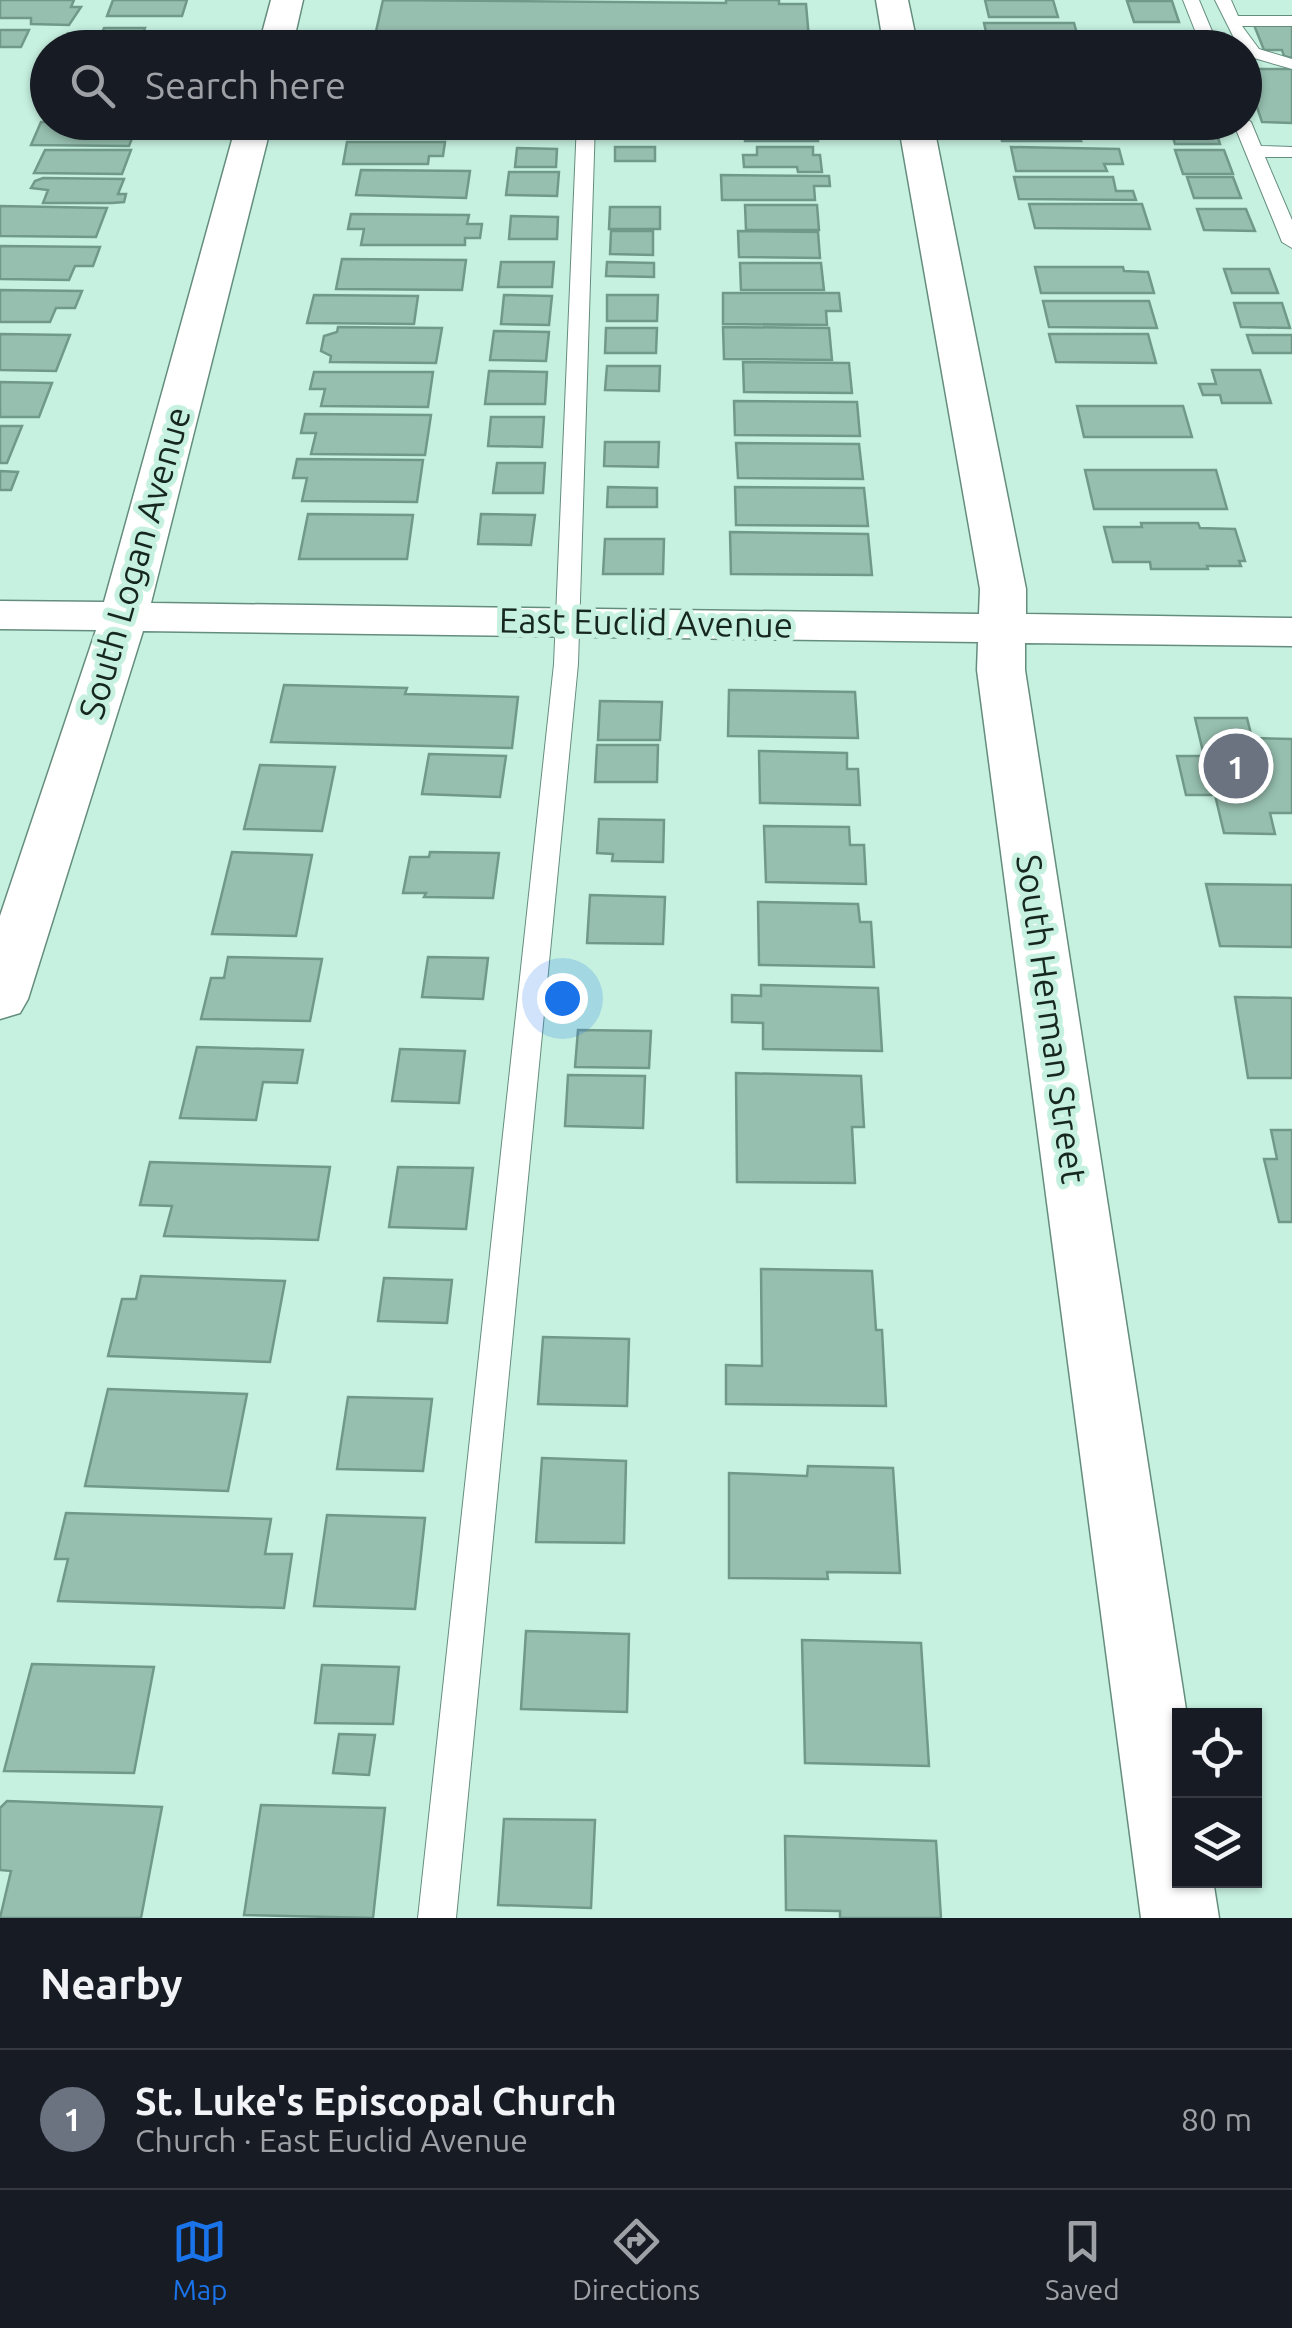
<!DOCTYPE html>
<html lang="en">
<head>
<meta charset="utf-8">
<style>
  :root { --surface:#171b24; --page:#20242c; --text:#f1f3f6; --muted:#9ea1a6; --line:#363941; --accent:#1a73e8 }
  body { margin:0; font-family:Ubuntu,sans-serif; background:var(--page); color:var(--text) }
  .controls { position:absolute; right:30px; bottom:30px; display:grid; overflow:hidden; border-radius:0px; box-shadow:0 2px 8px #0004 }
  .controls button { width:90px; height:90px; display:grid; place-items:center; padding:0; border:0; border-bottom:2px solid var(--line); background:var(--surface); color:var(--text); font:50px sans-serif }
  .you { position:absolute; left:562px; top:998px; width:35px; height:35px; margin:-25px; border:8px solid #fff; border-radius:50%; background:#1a73e8; box-shadow:0 0 0 15px #1a73e833 }
  .badge { display:grid; place-items:center; width:65px; height:65px; border-radius:50%; background:var(--accent); color:#fff; font-size:32px; font-weight:700 }
  .pin { position:absolute; translate:-50% -50%; border:5px solid #fff; box-shadow:0 2px 10px #0006 }
  .list { margin:0; padding:0; list-style:none }
  h2 { display:flex; justify-content:space-between; align-items:center; height:130px; margin:0; padding:0 40px; font-size:42px }
  h2 small { font-size:32px; font-weight:400; color:var(--muted) }
  .list li { display:grid; grid-template-columns:65px 1fr auto; gap:30px; align-items:center; box-sizing:border-box; height:140px; padding:0 40px; border-top:2px solid var(--line) }
  .list b { display:block; font-size:38px; white-space:nowrap }
  .list p { margin:0; font-size:32px; white-space:nowrap; color:var(--muted) }
  .list em { font-size:32px; font-style:normal; color:var(--muted) }
  .icon { flex:none; width:55px; height:55px; fill:none; stroke:currentColor; stroke-width:2; stroke-linecap:round; stroke-linejoin:round }
  .map { position:relative; flex:none; width:1292px; height:1918px; overflow:hidden }
  .search { position:absolute; background:var(--surface); box-shadow:0 2px 8px #0004; left:30px; right:30px; top:30px; height:110px; display:flex; align-items:center; gap:25px; box-sizing:border-box; padding:0 35px; border-radius:55px; color:var(--muted); font-size:38px }
  .sheet { height:270px; background:var(--surface) }
  nav { display:flex; justify-content:space-around; align-items:center; box-sizing:border-box; height:140px; border-top:2px solid var(--line); background:var(--surface); font-size:28px; color:var(--muted) }
  nav a { display:grid; justify-items:center; gap:5px }
  nav .on { color:var(--accent) }
  .map>svg:first-child { display:block }
</style>
</head>
<body>
<div class="map">
<svg width="1292" height="1918" viewBox="0 0 1292 1918">
  <rect width="100%" height="100%" fill="#c6f1e0"/>
  <g fill="#96bfaf" stroke="#71998a" stroke-width="2.5">
    <polygon points="0,0 74,0 71,7 81,7 69,25 31,24 31,18 0,18"/>
    <polygon points="113,0 187,0 182,16 107,16"/>
    <polygon points="383,0 726,3 726,0 779,0 779,4 806,4 809,39 550,37 549,48 395,48 373,45"/>
    <polygon points="985,0 1053,0 1058,17 989,17"/>
    <polygon points="1127,1 1172,1 1179,22 1134,22"/>
    <polygon points="984,23 1074,23 1079,41 988,41"/>
    <polygon points="1254,25 1292,25 1292,58 1284,56 1282,50 1264,50"/>
    <polygon points="104,28 145,28 139,44 97,44"/>
    <polygon points="0,30 29,30 21,47 0,47"/>
    <polygon points="740,44 820,44 821,48 740,48"/>
    <polygon points="1244,69 1292,69 1292,123 1262,122"/>
    <polygon points="41,122 48,122 138,123 129,146 31,145"/>
    <polygon points="374,122 457,122 455,137 371,136"/>
    <polygon points="512,122 561,122 560,137 511,137"/>
    <polygon points="609,122 650,122 649,135 608,135"/>
    <polygon points="744,122 816,122 818,141 745,141"/>
    <polygon points="1009,122 1106,122 1109,137 1079,137 1081,141 1002,141 1000,132 1011,132"/>
    <polygon points="1169,125 1214,125 1220,144 1175,144"/>
    <polygon points="347,142 445,142 443,156 429,156 428,164 343,164"/>
    <rect x="615" y="147" width="40" height="14"/>
    <polygon points="757,147 813,147 813,155 820,155 822,172 798,172 797,167 744,167 743,155 757,155"/>
    <polygon points="1011,147 1119,149 1123,164 1104,164 1107,171 1016,171"/>
    <polygon points="517,148 557,149 556,167 515,167"/>
    <polygon points="45,150 131,150 122,174 34,173"/>
    <polygon points="1175,150 1224,150 1233,174 1183,174"/>
    <polygon points="361,170 470,171 466,198 356,195"/>
    <polygon points="509,172 559,172 557,196 506,195"/>
    <polygon points="721,175 829,176 830,186 814,186 815,200 722,200"/>
    <polygon points="1014,177 1113,177 1116,191 1133,191 1136,200 1019,199"/>
    <polygon points="1187,177 1233,177 1241,198 1194,198"/>
    <polygon points="43,178 124,179 118,194 126,194 124,202 112,203 43,203 48,190 31,188 35,181"/>
    <polygon points="1029,204 1142,204 1150,229 1035,228"/>
    <polygon points="745,205 817,205 819,230 746,230"/>
    <polygon points="0,206 107,208 96,237 0,236"/>
    <polygon points="610,207 660,207 660,229 609,229"/>
    <polygon points="1197,209 1246,209 1255,231 1204,230"/>
    <polygon points="351,214 469,215 467,224 482,224 480,238 465,238 465,245 361,245 364,229 348,229"/>
    <polygon points="511,216 558,217 557,239 509,239"/>
    <polygon points="611,231 653,231 653,255 610,254"/>
    <polygon points="738,231 818,232 820,258 739,257"/>
    <polygon points="0,246 100,247 93,266 75,266 69,280 0,279"/>
    <polygon points="342,259 466,260 462,290 336,289"/>
    <polygon points="501,262 554,262 552,287 498,287"/>
    <polygon points="607,262 654,263 654,277 606,276"/>
    <polygon points="740,263 821,263 824,290 741,290"/>
    <polygon points="1035,267 1123,267 1124,271 1148,272 1154,293 1041,293"/>
    <polygon points="1224,269 1269,269 1278,293 1232,293"/>
    <polygon points="0,290 82,291 75,308 56,308 50,322 0,322"/>
    <polygon points="723,293 839,293 841,311 826,311 827,325 723,324"/>
    <polygon points="314,295 418,296 414,324 307,323"/>
    <polygon points="504,295 552,296 549,325 501,324"/>
    <polygon points="607,295 658,295 657,321 607,321"/>
    <polygon points="1043,301 1149,301 1157,328 1049,327"/>
    <polygon points="1234,303 1282,303 1290,328 1241,327"/>
    <polygon points="338,327 442,328 436,363 330,362 331,356 321,351 324,336 337,332"/>
    <polygon points="723,327 829,328 832,360 724,359"/>
    <polygon points="606,328 657,328 656,353 605,353"/>
    <polygon points="494,331 549,332 546,361 490,360"/>
    <polygon points="0,334 70,335 56,371 0,370"/>
    <polygon points="1049,334 1148,334 1156,363 1056,362"/>
    <polygon points="1247,335 1292,335 1292,353 1253,353"/>
    <polygon points="743,362 849,363 852,393 744,392"/>
    <polygon points="607,366 660,366 659,391 605,390"/>
    <polygon points="1212,370 1260,370 1271,403 1222,403 1220,395 1203,395 1199,384 1216,384"/>
    <polygon points="489,371 547,372 545,404 485,404"/>
    <polygon points="314,372 433,372 428,407 321,406 325,389 310,389"/>
    <polygon points="0,382 52,383 39,417 0,417"/>
    <polygon points="734,401 857,402 860,436 735,435"/>
    <polygon points="1077,406 1183,406 1192,437 1084,437"/>
    <polygon points="305,414 431,415 425,455 311,454 316,433 301,433"/>
    <polygon points="491,417 544,417 542,447 488,446"/>
    <polygon points="0,426 22,426 7,463 0,463"/>
    <polygon points="605,442 659,442 658,467 604,466"/>
    <polygon points="736,443 859,444 863,479 738,478"/>
    <polygon points="297,459 423,460 417,502 302,501 307,478 293,478"/>
    <polygon points="497,463 545,463 543,493 493,493"/>
    <polygon points="1085,470 1216,470 1227,509 1094,509"/>
    <polygon points="0,471 18,472 11,490 0,490"/>
    <polygon points="608,487 657,488 657,507 607,507"/>
    <polygon points="735,487 864,488 868,526 736,525"/>
    <polygon points="308,514 413,515 407,559 299,559"/>
    <polygon points="481,514 535,515 531,545 478,544"/>
    <polygon points="1141,523 1198,523 1200,528 1235,529 1245,561 1239,561 1241,566 1207,566 1208,569 1151,569 1150,562 1113,562 1104,527 1142,527"/>
    <polygon points="730,532 868,534 872,575 731,574"/>
    <polygon points="605,539 664,539 663,574 603,574"/>
    <polygon points="284,685 407,688 405,694 518,697 512,748 271,742"/>
    <polygon points="729,690 855,692 858,738 728,736"/>
    <polygon points="600,701 662,702 660,740 598,740"/>
    <polygon points="1195,718 1247,718 1252,738 1292,739 1292,813 1270,813 1275,834 1224,833 1215,795 1186,795 1177,756 1204,756"/>
    <polygon points="597,745 658,745 657,782 595,782"/>
    <polygon points="759,751 847,753 847,769 858,769 860,805 760,803"/>
    <polygon points="429,754 506,756 500,797 422,794"/>
    <polygon points="260,765 335,767 322,831 244,829"/>
    <polygon points="599,819 664,820 663,862 612,861 613,854 597,853"/>
    <polygon points="764,826 849,827 850,845 864,845 866,884 766,882"/>
    <polygon points="232,852 312,855 296,936 212,934"/>
    <polygon points="430,852 499,853 493,898 424,897 426,893 403,893 410,857 429,857"/>
    <polygon points="1206,884 1292,885 1292,947 1220,946"/>
    <polygon points="590,895 665,897 663,944 587,943"/>
    <polygon points="758,902 858,904 860,922 871,922 874,967 759,965"/>
    <polygon points="228,957 322,959 310,1021 201,1019 211,978 224,978"/>
    <polygon points="428,957 488,958 483,999 422,997"/>
    <polygon points="761,985 878,988 882,1051 763,1049 763,1023 732,1022 732,995 761,996"/>
    <polygon points="1235,997 1292,998 1292,1078 1248,1078"/>
    <polygon points="578,1030 651,1031 649,1068 575,1067"/>
    <polygon points="197,1047 303,1050 297,1083 263,1082 256,1120 180,1118"/>
    <polygon points="400,1049 465,1051 459,1103 392,1101"/>
    <polygon points="736,1073 861,1076 864,1127 852,1127 855,1183 737,1182"/>
    <polygon points="568,1075 645,1076 643,1128 565,1126"/>
    <polygon points="1271,1130 1292,1130 1292,1222 1279,1222 1264,1159 1277,1159"/>
    <polygon points="150,1162 330,1167 318,1240 164,1236 172,1206 140,1205"/>
    <polygon points="398,1167 473,1168 466,1229 389,1227"/>
    <polygon points="761,1269 872,1271 876,1330 882,1330 886,1406 726,1404 726,1365 762,1366"/>
    <polygon points="141,1276 285,1281 270,1362 108,1356 122,1299 136,1299"/>
    <polygon points="384,1278 452,1280 447,1323 378,1321"/>
    <polygon points="543,1337 629,1339 627,1406 538,1404"/>
    <polygon points="108,1389 247,1394 228,1491 85,1486"/>
    <polygon points="348,1397 432,1399 423,1471 337,1469"/>
    <polygon points="542,1458 626,1461 624,1543 536,1542"/>
    <polygon points="808,1466 893,1468 900,1573 827,1572 828,1579 729,1578 729,1473 807,1476"/>
    <polygon points="66,1513 271,1519 265,1554 292,1554 284,1608 58,1601 68,1559 55,1559"/>
    <polygon points="327,1515 425,1518 415,1609 314,1606"/>
    <polygon points="526,1631 629,1634 627,1712 521,1709"/>
    <polygon points="802,1640 921,1643 929,1766 805,1763"/>
    <polygon points="32,1664 154,1667 134,1773 4,1771"/>
    <polygon points="322,1665 399,1667 393,1724 315,1723"/>
    <polygon points="339,1734 375,1735 369,1775 333,1773"/>
    <polygon points="7,1801 162,1807 141,1918 0,1918 11,1871 0,1870 0,1808"/>
    <polygon points="261,1805 385,1808 373,1918 244,1915"/>
    <polygon points="504,1819 595,1820 591,1908 498,1905"/>
    <polygon points="785,1836 936,1841 941,1918 840,1918 840,1911 786,1910"/>
  </g>
  <g fill="none" stroke-linecap="round" stroke-linejoin="round">
    <defs>
      <g id="service">
        <polygon points="1183,0 1199,0 1219,48 1202,48"/>
        <polygon points="1215,0 1231,0 1238,16 1292,16 1292,26 1242,26 1259,49 1292,59 1292,69 1247,56 1244,48 1239,48"/>
        <polygon points="1244,117 1251,122 1261,146 1292,147 1292,157 1265,157 1292,220 1292,248 1282,242 1233,122 1244,122"/>
        <polygon points="577,122 595,122 578,664 456,1918 418,1918 554,664"/>
      </g>
      <g id="minor">
        <polygon points="271,0 303,0 292,48 258,48"/>
        <polygon points="876,0 908,0 918,48 884,48"/>
        <polygon points="237,122 272,122 151,603 979,614 980,589 898,122 933,122 1026,589 1026,614 1292,618 1292,646 1025,643 1025,670 1187,1716 1180,1716 1180,1880 1213,1880 1219,1918 1141,1918 977,670 978,642 143,631 28,999 20,1013 0,1019 0,916 96,630 0,629 0,601 104,602"/>
      </g>
    </defs>
    <use href="#service" stroke="#658d7e" stroke-width="2"/>
    <use href="#minor" stroke="#658d7e" stroke-width="3"/>
    <use href="#service" fill="#fff" fill-rule="evenodd"/>
    <use href="#minor" fill="#fff" fill-rule="evenodd"/>
  </g>
  <g text-anchor="middle" stroke-width="10" stroke-linejoin="round" paint-order="stroke">
    <g font-size="35" fill="#162620" stroke="#c6f1e0">
      <text transform="translate(135 563) rotate(-74)" y="12">South Logan Avenue</text>
      <text transform="translate(646 623) rotate(1)" y="12">East Euclid Avenue</text>
      <text transform="translate(1051 1019) rotate(82)" y="12">South Herman Street</text>
    </g>
  </g>
</svg>
<div class="controls">
<button><svg class="icon" aria-label="locate" viewBox="0 0 24 24"><circle cx="12" cy="12" r="6"/><path d="M12 2v4M12 18v4M2 12h4M18 12h4"/></svg></button>
<button><svg class="icon" aria-label="layers" viewBox="0 0 24 24"><path d="M12 4l9 5-9 5-9-5zM3 14l9 5 9-5"/></svg></button>
</div>
<div class="you"></div>
<div class="pin badge" style="left:1236px;top:766px;background:#6b7280">1</div>
<div class="search"><svg class="icon" aria-label="search" viewBox="0 0 24 24"><circle cx="10" cy="10" r="6"/><path d="M15 15l6 6"/></svg>Search here</div>
</div>
<section class="sheet">
<h2>Nearby<small></small></h2>
<ul class="list">
<li><span class="badge" style="background:#6b7280">1</span><div><b>St. Luke's Episcopal Church</b><p>Church · East Euclid Avenue</p></div><em>80 m</em></li>
</ul>
</section>
<nav>
<a class="on"><svg class="icon" aria-label="map" viewBox="0 0 24 24"><path d="M3 6l6-2 6 2 6-2v14l-6 2-6-2-6 2zM9 4v14M15 6v14"/></svg>Map</a>
<a><svg class="icon" aria-label="directions" viewBox="0 0 24 24"><path d="M12 3l9 9-9 9-9-9zM9 14v-3h6M13 9l2 2-2 2"/></svg>Directions</a>
<a><svg class="icon" aria-label="saved" viewBox="0 0 24 24"><path d="M7 4h10v16l-5-4-5 4z"/></svg>Saved</a>
</nav>
</body>
</html>
